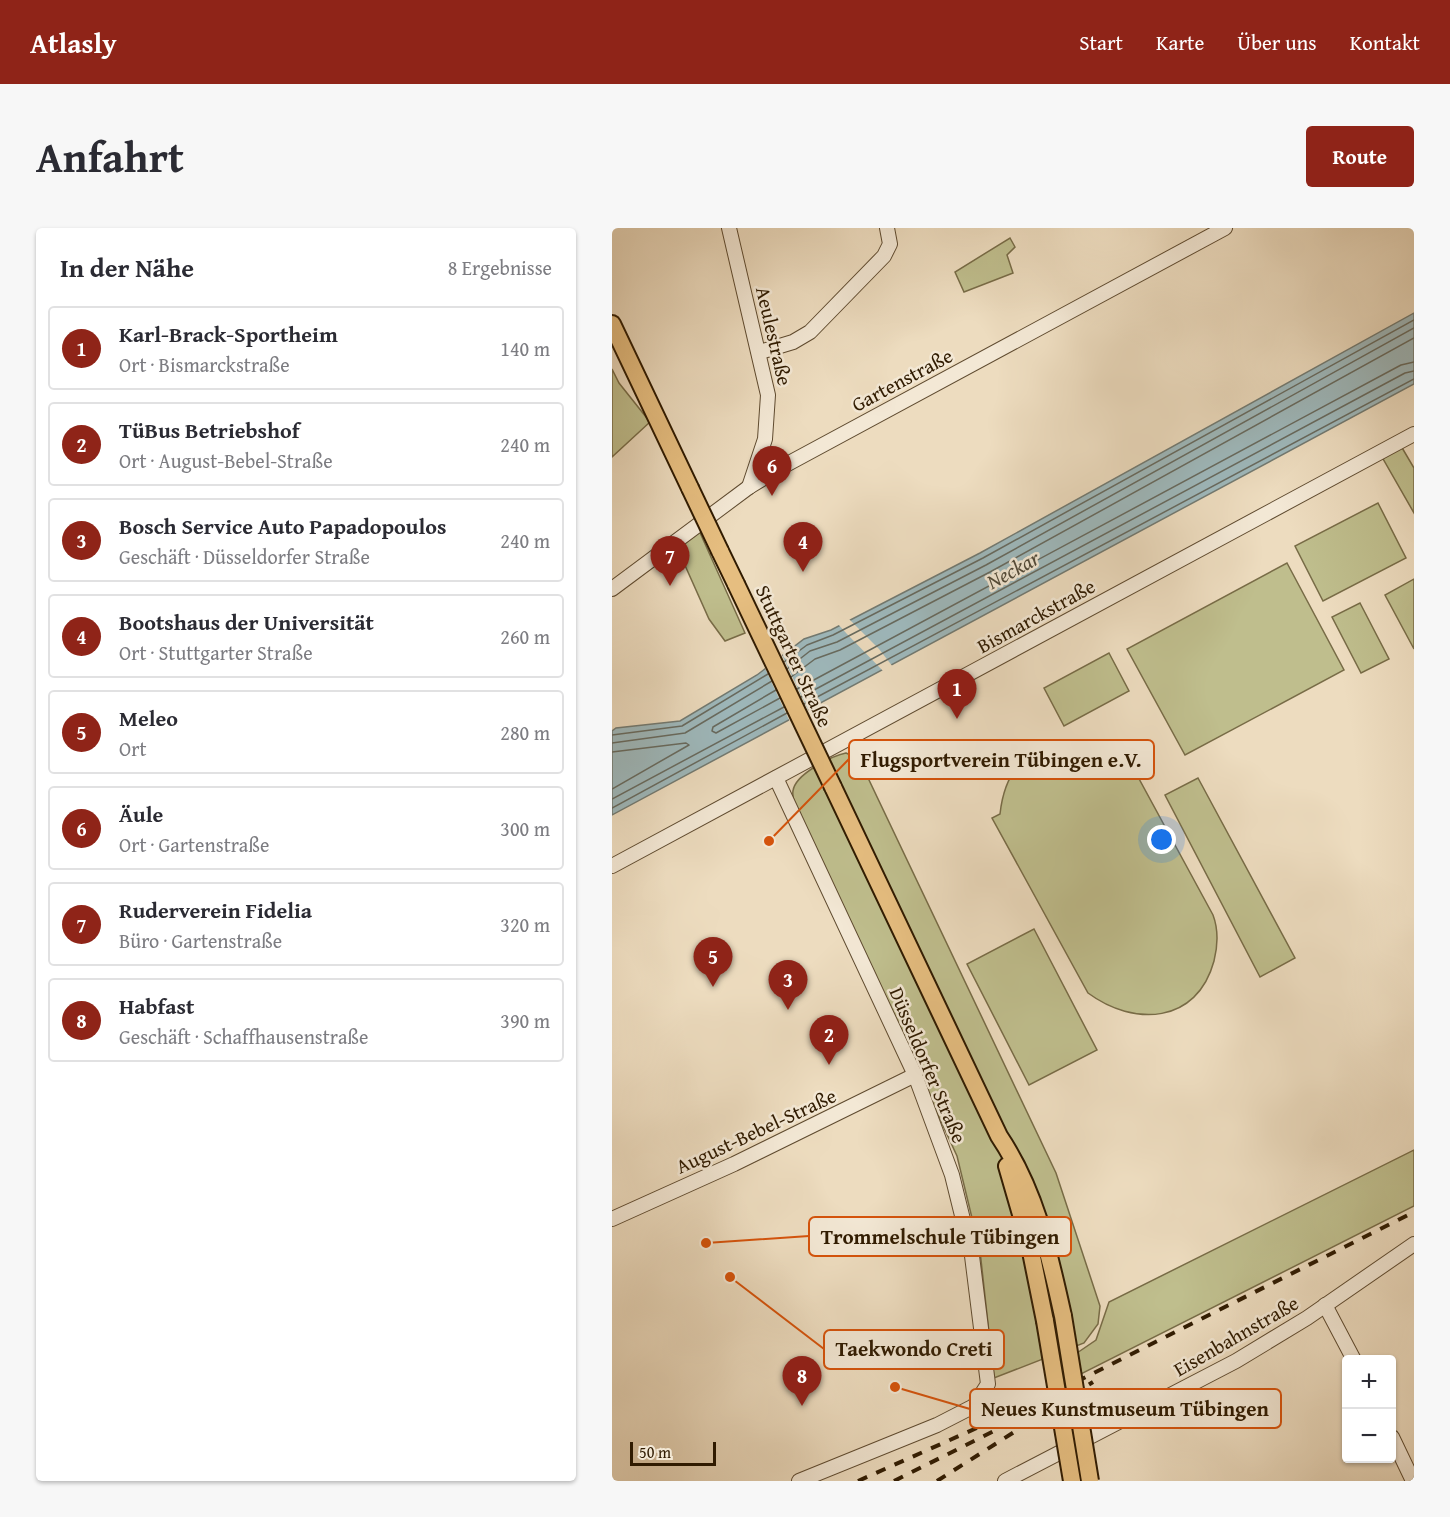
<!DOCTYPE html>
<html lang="de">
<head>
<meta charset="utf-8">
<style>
  :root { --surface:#fff; --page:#f7f7f7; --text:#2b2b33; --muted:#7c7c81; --line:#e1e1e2; --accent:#8f2418 }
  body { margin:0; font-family:"Gentium Book Plus",serif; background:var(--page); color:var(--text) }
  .controls { position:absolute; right:18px; bottom:18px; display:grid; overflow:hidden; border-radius:6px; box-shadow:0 2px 4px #0004 }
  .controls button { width:54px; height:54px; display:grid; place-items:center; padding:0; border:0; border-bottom:2px solid var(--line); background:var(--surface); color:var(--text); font:30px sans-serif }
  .scale { position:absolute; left:18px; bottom:15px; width:86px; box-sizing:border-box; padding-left:6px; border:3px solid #301b01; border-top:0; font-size:16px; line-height:21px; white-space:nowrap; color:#301b01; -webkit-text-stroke:4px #f3e8d5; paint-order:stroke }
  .you { position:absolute; left:550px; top:612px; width:21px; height:21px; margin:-15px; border:4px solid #fff; border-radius:50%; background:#1a73e8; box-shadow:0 0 0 9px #1a73e833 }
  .badge { display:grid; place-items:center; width:39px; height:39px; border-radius:50%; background:var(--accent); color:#fff; font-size:20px; font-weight:700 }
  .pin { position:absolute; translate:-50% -50px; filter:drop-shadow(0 2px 3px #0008) }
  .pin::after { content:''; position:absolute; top:32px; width:21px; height:18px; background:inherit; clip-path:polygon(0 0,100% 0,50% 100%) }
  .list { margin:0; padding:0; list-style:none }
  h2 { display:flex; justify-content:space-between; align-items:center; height:78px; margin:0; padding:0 24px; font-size:26px }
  h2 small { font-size:20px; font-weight:400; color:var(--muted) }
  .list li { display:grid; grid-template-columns:39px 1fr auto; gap:18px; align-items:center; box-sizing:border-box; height:84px; margin:0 12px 12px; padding:0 12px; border:2px solid var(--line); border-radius:6px }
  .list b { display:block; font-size:22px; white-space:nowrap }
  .list p { margin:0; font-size:20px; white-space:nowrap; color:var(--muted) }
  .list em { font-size:20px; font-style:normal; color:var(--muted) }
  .map { position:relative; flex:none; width:802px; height:1253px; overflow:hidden; border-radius:6px }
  header { display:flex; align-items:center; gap:36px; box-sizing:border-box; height:84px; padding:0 30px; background:var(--accent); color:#fff }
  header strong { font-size:28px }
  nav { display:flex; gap:33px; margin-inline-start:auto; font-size:21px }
  .intro { display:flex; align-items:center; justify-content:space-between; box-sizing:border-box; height:144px; padding:0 36px }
  h1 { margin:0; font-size:42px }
  .button { padding:15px 27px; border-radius:6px; background:var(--accent); color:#fff; font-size:21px; font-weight:700 }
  main { display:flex; gap:36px; padding:0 36px }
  aside { flex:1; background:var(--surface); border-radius:6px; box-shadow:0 2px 4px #0004 }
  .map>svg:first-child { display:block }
</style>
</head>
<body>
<header>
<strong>Atlasly</strong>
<nav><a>Start</a><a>Karte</a><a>Über uns</a><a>Kontakt</a></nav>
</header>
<div class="intro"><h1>Anfahrt</h1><a class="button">Route</a></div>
<main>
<aside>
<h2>In der Nähe<small>8 Ergebnisse</small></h2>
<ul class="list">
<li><span class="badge">1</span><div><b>Karl-Brack-Sportheim</b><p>Ort · Bismarckstraße</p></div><em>140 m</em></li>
<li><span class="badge">2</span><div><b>TüBus Betriebshof</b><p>Ort · August-Bebel-Straße</p></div><em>240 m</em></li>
<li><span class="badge">3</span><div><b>Bosch Service Auto Papadopoulos</b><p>Geschäft · Düsseldorfer Straße</p></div><em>240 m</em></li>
<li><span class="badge">4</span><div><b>Bootshaus der Universität</b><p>Ort · Stuttgarter Straße</p></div><em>260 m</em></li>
<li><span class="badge">5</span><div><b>Meleo</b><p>Ort</p></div><em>280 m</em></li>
<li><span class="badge">6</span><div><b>Äule</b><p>Ort · Gartenstraße</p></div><em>300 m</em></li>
<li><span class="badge">7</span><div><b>Ruderverein Fidelia</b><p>Büro · Gartenstraße</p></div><em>320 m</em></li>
<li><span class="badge">8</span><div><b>Habfast</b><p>Geschäft · Schaffhausenstraße</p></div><em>390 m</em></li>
</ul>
</aside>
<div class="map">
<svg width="802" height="1253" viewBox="0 0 802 1253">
  <rect width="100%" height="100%" fill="#eddcbf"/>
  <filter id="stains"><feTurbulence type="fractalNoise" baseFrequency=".00333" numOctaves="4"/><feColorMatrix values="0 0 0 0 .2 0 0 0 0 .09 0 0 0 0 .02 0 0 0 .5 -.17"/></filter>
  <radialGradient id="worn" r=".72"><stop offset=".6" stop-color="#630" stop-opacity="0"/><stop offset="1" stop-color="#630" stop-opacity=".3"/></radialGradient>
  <g fill="#bfbe8d" stroke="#786c47" stroke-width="1.5">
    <polygon points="398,10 403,19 395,27 401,45 352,64 343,44"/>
    <polygon points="0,141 7,155 38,194 0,229"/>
    <polygon points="789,218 802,240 802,285 770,229"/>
    <polygon points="766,275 794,330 711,373 683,318"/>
    <polygon points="85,298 133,405 113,413 97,391 63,315"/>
    <polygon points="675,335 732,442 573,527 515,421"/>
    <polygon points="802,351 802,421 773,367"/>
    <polygon points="748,375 777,431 749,445 720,389"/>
    <polygon points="497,425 517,463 452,498 432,460"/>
    <path d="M451 512C477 511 502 518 520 538L601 687C607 703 606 717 602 733 585 796 522 799 476 765L380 590 388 586C392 548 411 520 451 512Z"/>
    <path d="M234 525 247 531 444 945 488 1078 486 1096 472 1115 382 1150 368 1023 345 928 183 578C182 573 180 567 181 563 183 546 220 528 234 525Z"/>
    <polygon points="586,550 683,730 648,749 553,567"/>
    <polygon points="422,701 485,822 417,857 355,736"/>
    <polygon points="802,922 802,978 469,1146 465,1125 484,1112 497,1074"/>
  </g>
  <polygon fill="#9eb9bd" stroke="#727a72" stroke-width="1.5" points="802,85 802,156 0,587 0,503 4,500 68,493 145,447 192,411 219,402 368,325"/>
  <g fill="#eddcbf">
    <polygon points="235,389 267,421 281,439 272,444 235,406 225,395"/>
    <polygon points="169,425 197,484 178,494 152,438"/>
  </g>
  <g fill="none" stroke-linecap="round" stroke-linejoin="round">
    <g stroke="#676a5f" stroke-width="1.5">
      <polyline points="172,434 195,417 221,407 371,330 802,92"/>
      <polyline points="175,441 198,423 225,414 374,337 802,100"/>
      <polyline points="179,449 203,431 228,422 378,344 802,110"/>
      <polyline points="185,461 789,137 802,134"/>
      <polyline points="164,462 101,499 100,503 104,505 168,470"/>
      <polyline points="189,469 793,145 802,143"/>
      <polyline points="192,476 802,151"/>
      <polyline points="0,507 70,498 156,446"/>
      <polyline points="0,515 73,505 160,453"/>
      <polyline points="0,524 74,515 77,517 0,561"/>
      <polyline points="0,571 172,479"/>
      <polyline points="0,580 175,485"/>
    </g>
    <defs>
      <g id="minor">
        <polyline points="117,0 156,167 153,211 137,259"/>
        <polyline points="148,124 181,114 198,104 272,28 278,16 275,0"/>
        <polyline points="0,361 137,259 168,240 613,0"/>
        <polyline points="164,550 303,847 340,947 360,1028 376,1156 362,1178 325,1197 187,1253"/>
        <polyline points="0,638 802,206"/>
        <polyline points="0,991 122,936 303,847"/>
        <polyline points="713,1077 742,1132"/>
        <polyline points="780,1209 801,1253"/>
        <polyline points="393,1253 624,1133 695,1090 802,1016"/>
      </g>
      <g id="major">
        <polyline points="0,96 78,260"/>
        <polyline points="108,323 124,356"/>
        <path d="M221 559 387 908C424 963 437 1025 451 1088"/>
        <polyline points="395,938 417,1014 433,1093"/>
      </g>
    </defs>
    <use href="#minor" stroke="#5f4b30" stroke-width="16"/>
    <use href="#major" stroke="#301b01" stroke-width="20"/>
    <use href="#minor" stroke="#f3e8d5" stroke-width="14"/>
    <use href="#major" stroke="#e6be80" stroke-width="16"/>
    <g stroke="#301b01" stroke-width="4" stroke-dasharray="10 10" stroke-linecap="butt">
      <polyline points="246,1253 432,1170 802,984"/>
      <polyline points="282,1253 414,1187"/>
      <polyline points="325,1253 481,1154"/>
    </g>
    <defs>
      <g id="major-bridge">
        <polyline points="78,260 108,323"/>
        <polyline points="124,356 221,559"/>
        <polyline points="451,1088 478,1253"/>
        <polyline points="433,1093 460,1253"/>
      </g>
    </defs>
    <use href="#major-bridge" stroke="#301b01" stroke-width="20" stroke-linecap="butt"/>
    <use href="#major-bridge" stroke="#e6be80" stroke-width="16"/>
  </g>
  <g text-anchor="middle" stroke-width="5" stroke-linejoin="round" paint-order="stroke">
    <g font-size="20" fill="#301b01" stroke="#f3e8d5">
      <text transform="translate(162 108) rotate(77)" y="7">Aeulestraße</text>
      <text transform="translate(290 152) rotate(-28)" y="7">Gartenstraße</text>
      <text transform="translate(424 388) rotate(-29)" y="7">Bismarckstraße</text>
      <text transform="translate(182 428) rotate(65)" y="7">Stuttgarter Straße</text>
      <text transform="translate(316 837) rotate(67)" y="7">Düsseldorfer Straße</text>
      <text transform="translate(144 903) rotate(-25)" y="7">August-Bebel-Straße</text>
      <text transform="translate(624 1108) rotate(-30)" y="7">Eisenbahnstraße</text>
    </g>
    <g font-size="21" font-style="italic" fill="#514a39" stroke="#f3e8d5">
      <text transform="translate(401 342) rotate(-29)" y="7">Neckar</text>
    </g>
  </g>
  <path fill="none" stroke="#d6530b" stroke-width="2" d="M157 613L237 531M94 1015L197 1008M118 1049L212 1121M283 1159L358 1181"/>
  <g fill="#d6530b" stroke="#f3e8d5" stroke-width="2">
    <circle cx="157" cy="613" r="6"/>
    <circle cx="94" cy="1015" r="6"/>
    <circle cx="118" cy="1049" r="6"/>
    <circle cx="283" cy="1159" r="6"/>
  </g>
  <g fill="#f3e8d5" stroke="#d6530b" stroke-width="2">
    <rect x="237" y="512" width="305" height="39" rx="6"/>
    <rect x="197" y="989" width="262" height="39" rx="6"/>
    <rect x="212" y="1102" width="180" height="39" rx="6"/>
    <rect x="358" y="1161" width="311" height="39" rx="6"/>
  </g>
  <g font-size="21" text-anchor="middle" font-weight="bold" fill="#301b01">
    <text x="389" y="539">Flugsportverein Tübingen e.V.</text>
    <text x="328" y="1016">Trommelschule Tübingen</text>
    <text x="302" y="1128">Taekwondo Creti</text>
    <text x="513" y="1188">Neues Kunstmuseum Tübingen</text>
  </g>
  <rect width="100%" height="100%" filter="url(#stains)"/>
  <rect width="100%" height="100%" fill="url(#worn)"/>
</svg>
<div class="controls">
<button>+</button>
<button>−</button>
</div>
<div class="scale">50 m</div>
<div class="you"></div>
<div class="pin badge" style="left:345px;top:491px">1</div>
<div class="pin badge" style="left:217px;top:837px">2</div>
<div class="pin badge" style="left:176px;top:782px">3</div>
<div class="pin badge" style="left:191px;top:344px">4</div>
<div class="pin badge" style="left:101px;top:759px">5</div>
<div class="pin badge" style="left:160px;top:268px">6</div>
<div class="pin badge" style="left:58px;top:358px">7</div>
<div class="pin badge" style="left:190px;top:1178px">8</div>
</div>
</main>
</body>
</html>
